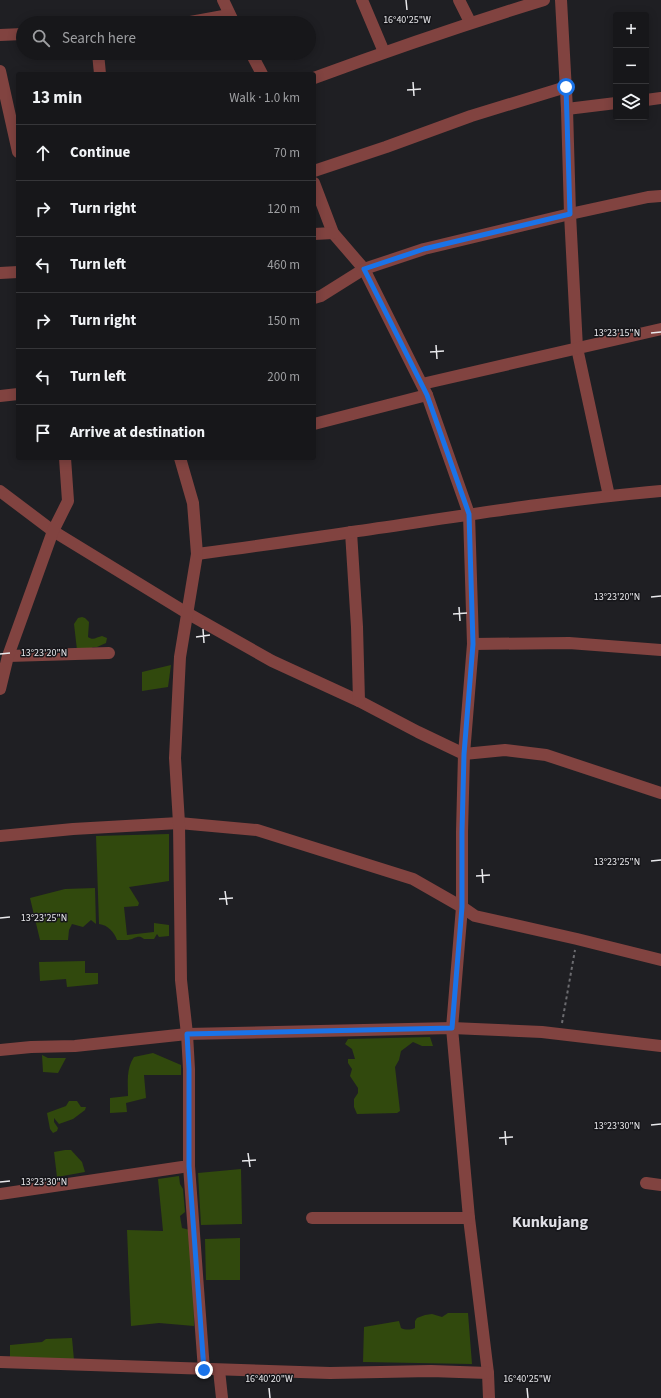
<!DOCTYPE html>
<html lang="en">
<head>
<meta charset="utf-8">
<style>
  :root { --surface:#17171a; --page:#242427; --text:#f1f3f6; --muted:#9e9fa2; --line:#363639 }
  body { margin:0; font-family:"Source Sans 3",sans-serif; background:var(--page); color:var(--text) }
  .controls { position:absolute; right:12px; top:12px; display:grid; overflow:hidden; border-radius:4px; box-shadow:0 2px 10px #0003 }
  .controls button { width:36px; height:36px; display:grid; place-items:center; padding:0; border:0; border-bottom:1px solid var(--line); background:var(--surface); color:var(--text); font:20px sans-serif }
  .stop { position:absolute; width:12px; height:12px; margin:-9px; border:3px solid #1a73e8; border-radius:50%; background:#fff }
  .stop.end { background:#1a73e8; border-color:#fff; box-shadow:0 1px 4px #0008 }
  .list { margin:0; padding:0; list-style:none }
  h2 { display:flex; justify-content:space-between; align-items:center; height:52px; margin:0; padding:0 16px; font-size:17px }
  h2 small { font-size:13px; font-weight:400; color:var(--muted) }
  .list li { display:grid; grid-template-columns:26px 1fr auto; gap:12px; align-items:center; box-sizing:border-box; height:56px; padding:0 16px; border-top:1px solid var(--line) }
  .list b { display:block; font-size:15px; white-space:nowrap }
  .list em { font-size:13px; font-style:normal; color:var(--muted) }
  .icon { flex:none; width:22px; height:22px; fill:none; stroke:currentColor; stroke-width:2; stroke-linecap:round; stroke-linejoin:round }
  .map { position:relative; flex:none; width:661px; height:1398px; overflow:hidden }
  .search { position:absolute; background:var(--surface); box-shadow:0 2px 10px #0003; left:16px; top:16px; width:300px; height:44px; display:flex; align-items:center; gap:10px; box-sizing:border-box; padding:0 14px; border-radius:22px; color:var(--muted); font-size:15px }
  .panel { position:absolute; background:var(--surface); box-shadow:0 2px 10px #0003; left:16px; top:72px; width:300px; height:388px; border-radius:4px }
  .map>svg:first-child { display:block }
</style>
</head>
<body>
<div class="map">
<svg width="661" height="1398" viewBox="0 0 661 1398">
  <rect width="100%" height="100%" fill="#1f1f23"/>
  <g fill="#31490d">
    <path d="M82 617 85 618 89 622 88 637C93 641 97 637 102 636L107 638 106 643 97 647H93L89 650H77L74 624 78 618Z"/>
    <polygon points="171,665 168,687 142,691 142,672"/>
    <path d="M169 834V881L129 887 139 903 138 906 124 907 127 935 154 932V923L169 925V936L159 937 157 934 154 939H144C138 934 135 939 128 940 124 940 121 940 117 940 114 932 108 925 99 924L96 836Z"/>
    <polygon points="95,888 96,924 91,920 83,927 72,924 69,930 68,940 40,940 30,898 65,889"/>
    <polygon points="85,961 85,973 98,973 98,984 67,987 66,979 40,981 39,962"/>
    <polygon points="430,1037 433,1046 422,1046 413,1042 401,1051 399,1060 395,1067 400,1111 397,1113 357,1114 354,1107 354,1099 358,1093 358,1088 350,1076 352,1069 348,1063 348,1059 355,1059 352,1049 345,1044 348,1039"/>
    <path d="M153 1053 181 1065V1075H144L146 1098 126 1103 127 1112 110 1113V1098L128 1096C128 1082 126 1069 134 1057Z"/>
    <polygon points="42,1055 48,1058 66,1058 58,1073 43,1072"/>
    <polygon points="69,1101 77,1101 81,1107 86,1107 85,1110 73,1119 59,1124 54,1118 54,1122 58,1128 57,1131 53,1133 50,1129 47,1113 66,1106"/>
    <polygon points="65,1150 71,1150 82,1162 85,1172 57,1177 54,1152"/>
    <polygon points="241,1169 242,1224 201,1225 198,1173"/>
    <polygon points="179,1176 180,1184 183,1189 185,1212 180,1216 182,1228 190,1230 193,1239 194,1326 159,1323 131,1326 127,1230 163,1231 158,1179"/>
    <polygon points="240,1238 240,1280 206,1280 205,1239"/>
    <path d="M448 1313H468L472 1364 363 1362 364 1327 399 1321 401 1328C405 1330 411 1330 415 1328V1321L417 1318 425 1315 432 1314 442 1317Z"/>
    <polygon points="72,1338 74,1360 10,1357 10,1345 42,1342 46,1339"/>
  </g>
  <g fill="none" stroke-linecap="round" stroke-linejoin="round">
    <polyline stroke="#6c6c70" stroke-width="2" stroke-dasharray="3 3" stroke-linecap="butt" points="562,1023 575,950"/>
    <g stroke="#814340" stroke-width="12">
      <polyline points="223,0 234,23"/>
      <polyline points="362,0 384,52"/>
      <polyline points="459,0 470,22"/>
      <polyline points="561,0 567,109 570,214 577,348 609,496"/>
      <polyline points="185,23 229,15"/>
      <polyline points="0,35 23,34"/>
      <polyline points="98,53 100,74"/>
      <polyline points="251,53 262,74"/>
      <polyline points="0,71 18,152"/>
      <path d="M314 78C390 50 466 24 544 0"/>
      <polyline points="646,100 661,98"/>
      <polyline points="567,109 616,103"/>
      <polyline points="314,171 386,147 471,116 566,87"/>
      <polyline points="314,183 333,233 364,269 427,395 469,514 473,644 464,754 462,832 462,907 452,1028 469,1218 488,1373 489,1398"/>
      <polyline points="314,234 333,233"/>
      <polyline points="0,273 18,272"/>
      <polyline points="314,298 321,296 364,269 424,249 570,214 648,197 661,196"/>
      <polyline points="422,384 661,329"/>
      <polyline points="0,396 18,394"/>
      <polyline points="314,424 427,395"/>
      <polyline points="0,491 53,531 187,613 272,661 359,701 418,732 464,754 505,750 546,755 661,793"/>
      <polyline points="351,532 357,627 359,701"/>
      <path d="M197 554C249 547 301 540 352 532 455 517 558 500 661 491"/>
      <polyline points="473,644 569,643 661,650"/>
      <polyline points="8,656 109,653"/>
      <polyline points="0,689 8,656 53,531 68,501 65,458"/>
      <polyline points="0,836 73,829 179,823 257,830 413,879 462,907 475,916 577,939 661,960"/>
      <polyline points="0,1050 31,1047 75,1046 187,1034 452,1028 542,1032 661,1046"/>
      <polyline points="189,1166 204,1370"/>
      <polyline points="646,1183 661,1185"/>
      <polyline points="0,1194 189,1166 189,1069 187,1034 181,980 179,823 175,758 180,657 197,554 193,503 180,458"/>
      <polyline points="312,1218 469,1218"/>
      <polyline points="0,1362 330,1373 431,1371 488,1373"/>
      <polyline points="219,1370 222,1398"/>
    </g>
  </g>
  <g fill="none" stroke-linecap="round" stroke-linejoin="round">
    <polyline stroke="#1a73e8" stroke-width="5" points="204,1370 189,1166 189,1069 187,1034 452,1028 462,907 462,832 464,754 473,644 469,514 427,395 364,269 424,249 570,214 566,87"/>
  </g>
  <path fill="none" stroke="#e9e9ec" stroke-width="1.5" d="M406 0 407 10M413 82 414 96M407 90 421 89M651 333 661 332M436 345 437 359M430 352 444 351M651 597 661 596M459 607 460 621M453 614 467 613M203 629 204 643M196 637 210 635M0 654 10 653M651 861 661 860M482 869 483 883M476 876 490 875M225 891 227 905M219 899 233 898M0 918 10 917M651 1125 661 1124M505 1131 506 1145M499 1138 513 1137M248 1153 250 1167M242 1161 256 1160M0 1182 10 1181M269 1388 270 1398M527 1388 528 1398"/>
  <g text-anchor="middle" stroke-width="3" stroke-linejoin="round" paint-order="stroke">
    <g font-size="16" font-weight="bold" fill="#dfdfe5" stroke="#16161a">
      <text x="550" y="1227">Kunkujang</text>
    </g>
  </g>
  <g font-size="10" text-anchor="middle" fill="#e9e9ec" stroke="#16161a" stroke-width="3" stroke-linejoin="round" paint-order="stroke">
    <text x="407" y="23">16°40'25"W</text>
    <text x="617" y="336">13°23'15"N</text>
    <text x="617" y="600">13°23'20"N</text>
    <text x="44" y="656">13°23'20"N</text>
    <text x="617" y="865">13°23'25"N</text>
    <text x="44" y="921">13°23'25"N</text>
    <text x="617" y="1129">13°23'30"N</text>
    <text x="44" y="1185">13°23'30"N</text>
    <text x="269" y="1382">16°40'20"W</text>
    <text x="527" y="1382">16°40'25"W</text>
  </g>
</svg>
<div class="controls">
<button>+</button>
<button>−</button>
<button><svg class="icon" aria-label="layers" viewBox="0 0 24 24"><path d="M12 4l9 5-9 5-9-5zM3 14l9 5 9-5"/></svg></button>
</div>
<div class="stop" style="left:566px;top:87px"></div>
<div class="stop end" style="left:204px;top:1370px"></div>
<div class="search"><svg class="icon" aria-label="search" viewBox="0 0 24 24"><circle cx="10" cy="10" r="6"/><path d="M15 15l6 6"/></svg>Search here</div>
<section class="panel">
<h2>13 min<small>Walk · 1.0 km</small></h2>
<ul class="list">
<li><svg class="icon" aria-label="ahead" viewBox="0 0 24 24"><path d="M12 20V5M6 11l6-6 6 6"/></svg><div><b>Continue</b></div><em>70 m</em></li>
<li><svg class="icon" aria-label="right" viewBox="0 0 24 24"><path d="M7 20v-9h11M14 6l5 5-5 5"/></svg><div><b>Turn right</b></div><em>120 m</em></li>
<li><svg class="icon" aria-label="left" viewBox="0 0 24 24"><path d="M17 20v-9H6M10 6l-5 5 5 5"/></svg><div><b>Turn left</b></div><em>460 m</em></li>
<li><svg class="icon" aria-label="right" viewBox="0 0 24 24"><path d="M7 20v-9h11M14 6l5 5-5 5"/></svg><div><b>Turn right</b></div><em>150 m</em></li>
<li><svg class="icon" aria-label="left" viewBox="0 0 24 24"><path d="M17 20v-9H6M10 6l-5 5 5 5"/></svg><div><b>Turn left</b></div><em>200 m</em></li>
<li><svg class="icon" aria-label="arrive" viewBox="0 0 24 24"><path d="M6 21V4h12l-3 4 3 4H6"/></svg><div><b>Arrive at destination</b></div></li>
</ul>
</section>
</div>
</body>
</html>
